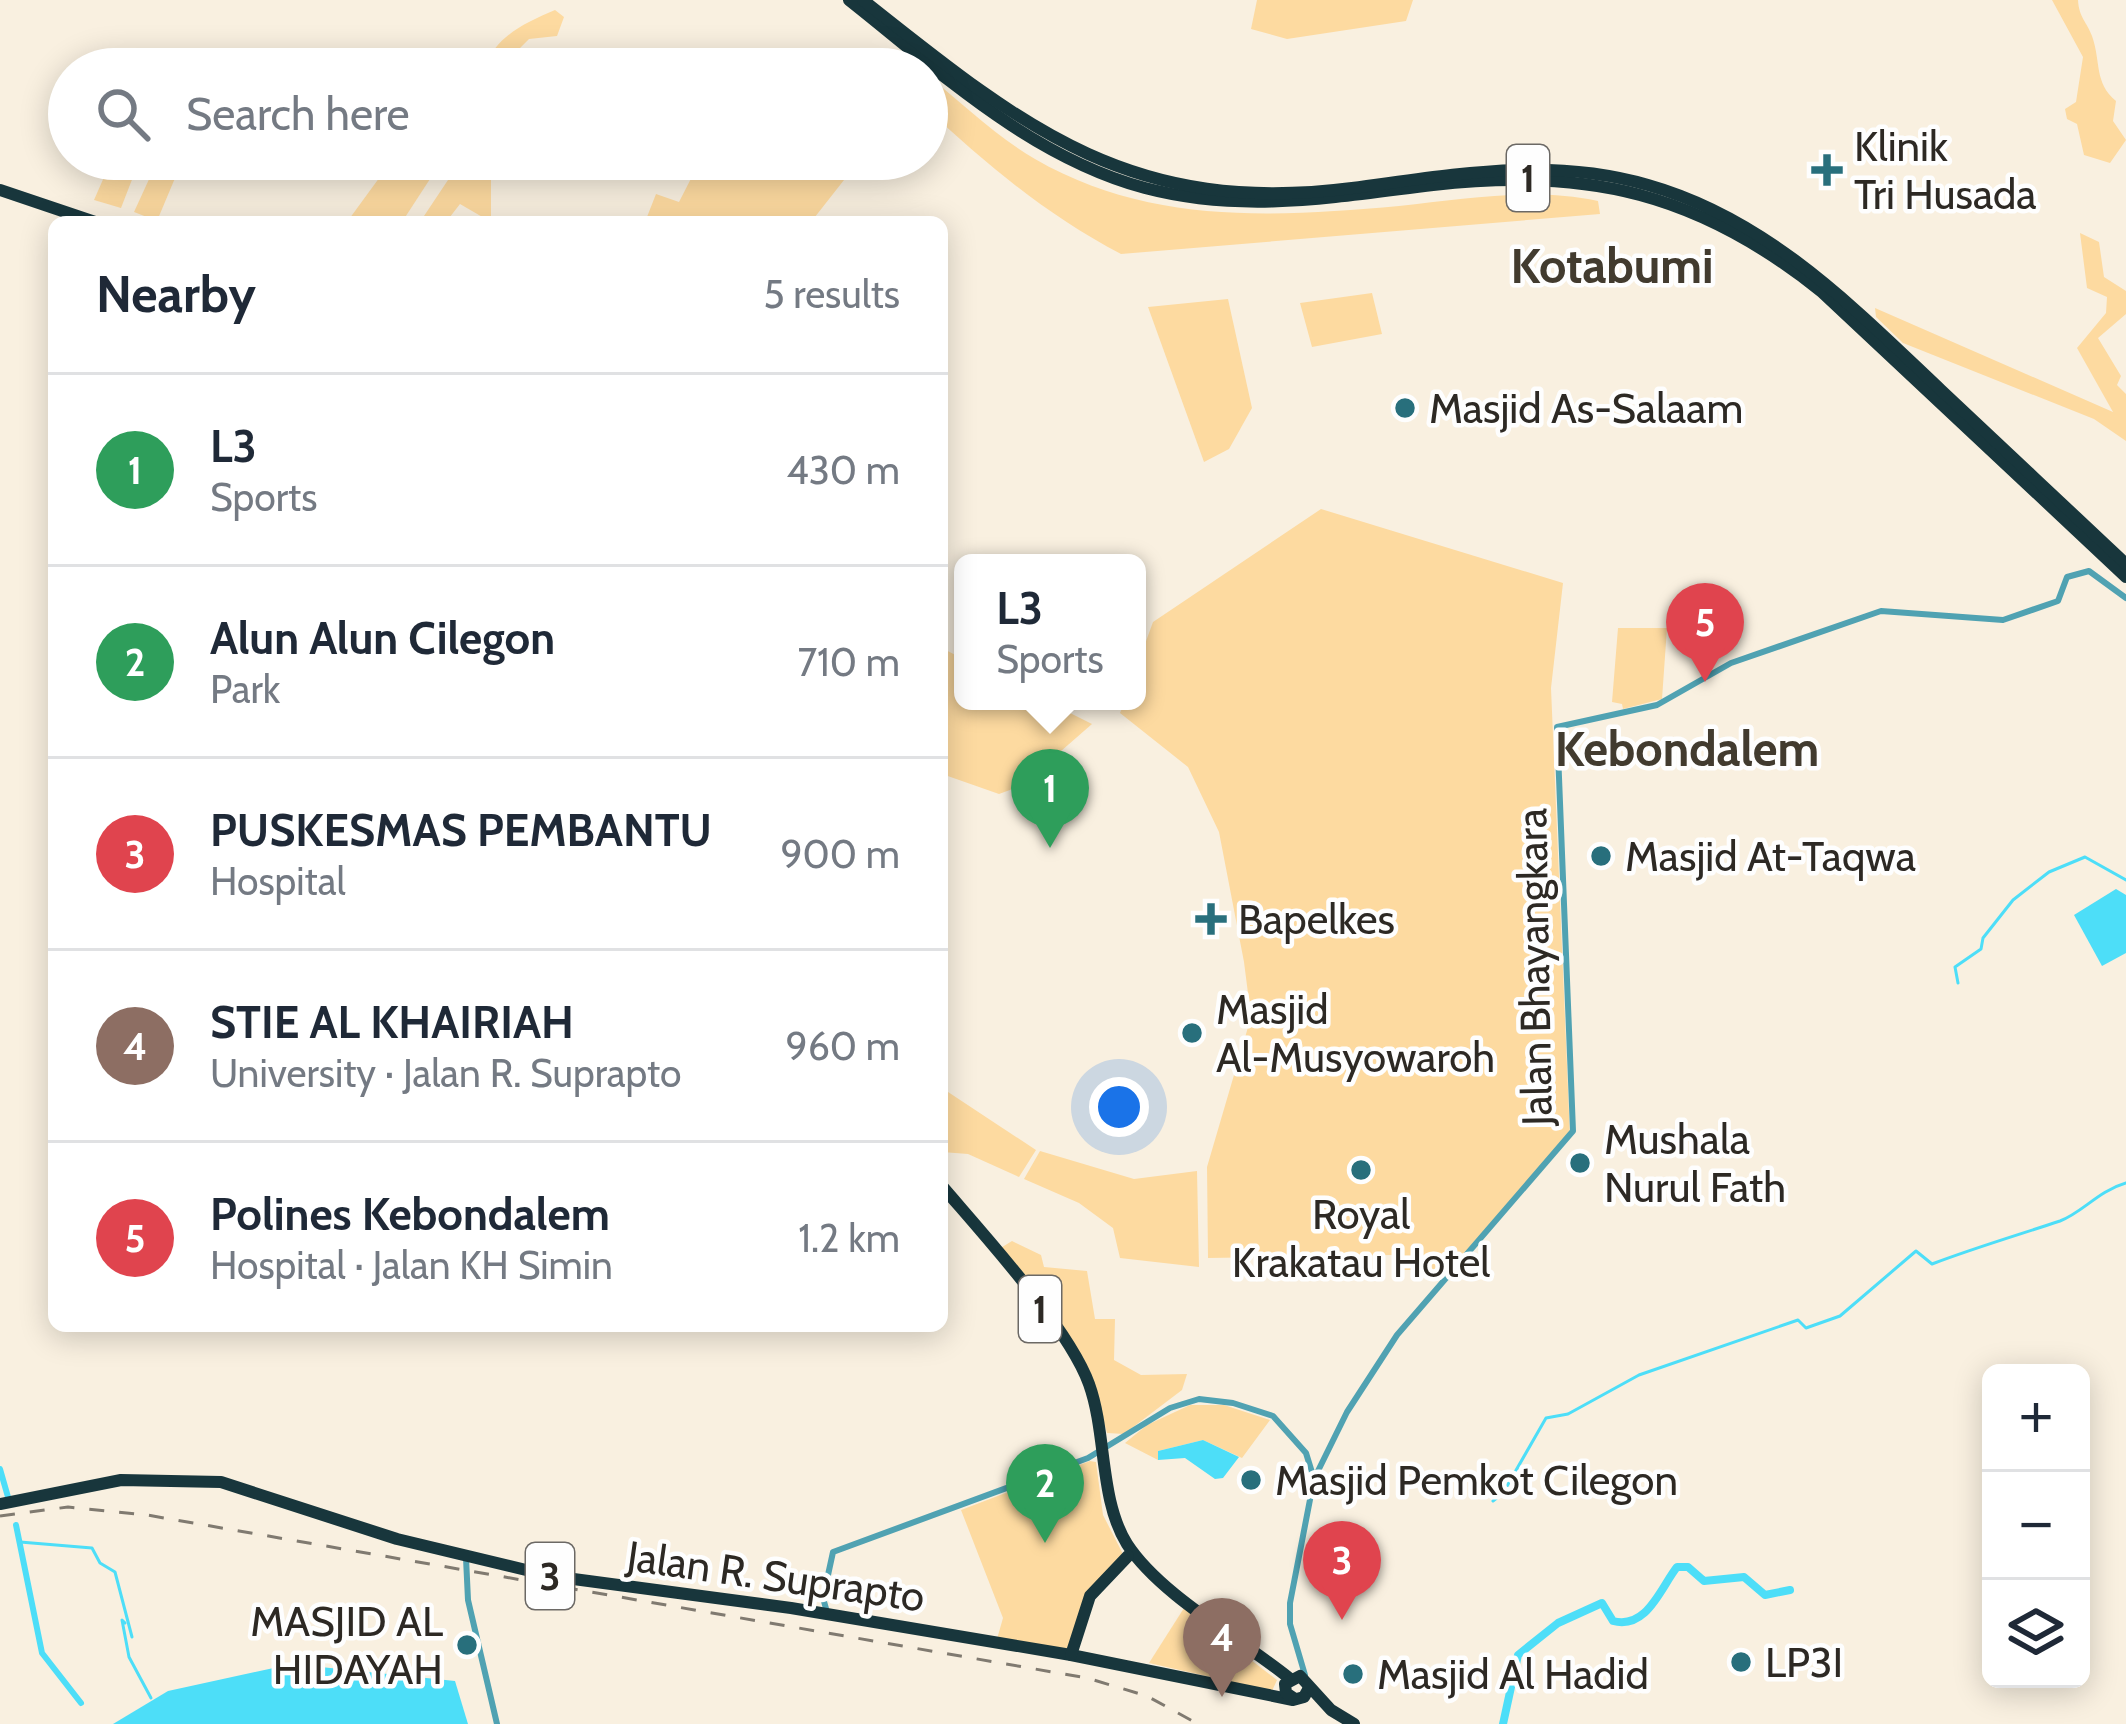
<!DOCTYPE html>
<html lang="en">
<head>
<meta charset="utf-8">
<style>
  :root { --surface:#fff; --page:#f2f2f3; --text:#1f2937; --muted:#747a83; --line:#e0e1e3; --accent:#286f7c }
  body { margin:0; font-family:Cabin,sans-serif; background:var(--page); color:var(--text) }
  .controls { position:absolute; right:36px; bottom:36px; display:grid; overflow:hidden; border-radius:18px; box-shadow:0 6px 30px #0003 }
  .controls button { width:108px; height:108px; display:grid; place-items:center; padding:0; border:0; border-bottom:3px solid var(--line); background:var(--surface); color:var(--text); font:60px sans-serif }
  .you { position:absolute; left:1119px; top:1107px; width:42px; height:42px; margin:-30px; border:9px solid #fff; border-radius:50%; background:#1a73e8; box-shadow:0 0 0 18px #1a73e833 }
  .badge { display:grid; place-items:center; width:78px; height:78px; border-radius:50%; background:var(--accent); color:#fff; font-size:39px; font-weight:700 }
  .pin { position:absolute; translate:-50% -99px; filter:drop-shadow(0 3px 6px #0008) }
  .pin::after { content:''; position:absolute; top:63px; width:42px; height:36px; background:inherit; clip-path:polygon(0 0,100% 0,50% 100%) }
  .popup { position:absolute; left:954px; top:554px; width:192px; height:156px; box-sizing:border-box; display:grid; place-content:center; border-radius:18px; background:var(--surface); filter:drop-shadow(0 3px 9px #0005); font-size:39px; white-space:nowrap; color:var(--muted) }
  .popup b { font-size:45px; color:var(--text) }
  .popup::after { content:''; position:absolute; left:50%; top:100%; margin-left:-24px; border:24px solid transparent; border-top-color:var(--surface) }
  .list { margin:0; padding:0; list-style:none }
  h2 { display:flex; justify-content:space-between; align-items:center; height:156px; margin:0; padding:0 48px; font-size:51px }
  h2 small { font-size:39px; font-weight:400; color:var(--muted) }
  .list li { display:grid; grid-template-columns:78px 1fr auto; gap:36px; align-items:center; box-sizing:border-box; height:192px; padding:0 48px; border-top:3px solid var(--line) }
  .list b { display:block; font-size:45px; white-space:nowrap }
  .list p { margin:0; font-size:39px; white-space:nowrap; color:var(--muted) }
  .list em { font-size:39px; font-style:normal; color:var(--muted) }
  .icon { flex:none; width:66px; height:66px; fill:none; stroke:currentColor; stroke-width:2; stroke-linecap:round; stroke-linejoin:round }
  .map { position:relative; flex:none; width:2126px; height:1724px; overflow:hidden }
  .search { position:absolute; background:var(--surface); box-shadow:0 6px 30px #0003; left:48px; top:48px; width:900px; height:132px; display:flex; align-items:center; gap:30px; box-sizing:border-box; padding:0 42px; border-radius:66px; color:var(--muted); font-size:45px }
  .panel { position:absolute; background:var(--surface); box-shadow:0 6px 30px #0003; left:48px; top:216px; width:900px; height:1116px; border-radius:18px }
  .map>svg:first-child { display:block }
</style>
</head>
<body>
<div class="map">
<svg width="2126" height="1724" viewBox="0 0 2126 1724">
  <rect width="100%" height="100%" fill="#f9f0e0"/>
  <g fill="#fddaa0">
    <polygon points="1257,0 1413,0 1406,21 1287,39 1251,29"/>
    <path d="M2052 0H2078C2079 18 2087 22 2092 36 2101 61 2094 83 2116 101L2113 121 2126 140 2110 163 2084 155 2077 124 2067 119 2065 109 2076 102 2083 57Z"/>
    <path d="M555 10 564 17 557 36 529 39 516 52V69H484C495 37 524 23 555 10Z"/>
    <path d="M927 75C962 103 997 137 1035 159 1149 225 1273 217 1399 206 1466 199 1532 187 1598 201L1600 214 1121 254C1048 216 987 165 927 109Z"/>
    <polygon points="112,159 140,159 121,208 94,200"/>
    <polygon points="393,159 443,159 402,222 347,222"/>
    <polygon points="462,159 491,159 491,222 460,204 446,222 420,222"/>
    <polygon points="701,159 825,159 844,180 811,222 645,222 656,194 679,202"/>
    <polygon points="156,164 178,171 157,221 134,212"/>
    <polygon points="2080,233 2099,242 2104,277 2126,291 2126,314 2098,338 2121,376 2117,385 2126,394 2126,441 2094,419 1903,343 1876,317 1875,308 2113,412 2077,348 2106,313 2107,297 2087,288"/>
    <polygon points="1372,293 1382,334 1312,347 1300,303"/>
    <polygon points="1228,299 1252,408 1229,449 1204,462 1148,307"/>
    <polygon points="1321,509 1563,583 1551,688 1570,1137 1455,1270 1394,1270 1393,1255 1208,1258 1207,1167 1251,1017 1244,962 1219,832 1188,767 1120,713 1125,701 1137,701 1137,666 1153,622"/>
    <polygon points="1618,628 1667,628 1662,699 1623,709 1622,704 1612,702"/>
    <polygon points="942,648 963,659 963,701 1046,701 1092,724 1021,786 999,794 942,774"/>
    <polygon points="942,1088 1036,1150 1019,1177 968,1154 942,1152"/>
    <polygon points="1040,1151 1134,1179 1197,1171 1199,1267 1120,1258 1113,1228 1079,1203 1024,1179"/>
    <polygon points="1012,1241 1041,1255 1044,1267 1087,1271 1095,1319 1115,1319 1114,1360 1141,1375 1187,1374 1182,1390 1124,1434 1107,1433 1090,1372 999,1249"/>
    <polygon points="1190,1405 1224,1405 1270,1420 1242,1458 1203,1440 1158,1451 1158,1460 1125,1443 1147,1425"/>
    <polygon points="1090,1461 1096,1462 1103,1515 1124,1556 1086,1594 1068,1650 997,1639 1003,1618 961,1510"/>
    <polygon points="1184,1608 1277,1680 1272,1691 1149,1663"/>
  </g>
  <g fill="#4ddef8">
    <polygon points="2116,889 2126,895 2126,953 2102,966 2074,915"/>
    <polygon points="1203,1440 1239,1457 1223,1478 1215,1479 1185,1458 1158,1460 1158,1451"/>
    <polygon points="292,1664 455,1681 468,1724 113,1724 168,1691"/>
  </g>
  <g fill="none" stroke-linecap="round" stroke-linejoin="round">
    <g stroke="#4ddef8" stroke-width="3">
      <polyline points="1958,983 1955,967 1981,949 1983,938 2013,900 2049,872 2085,857 2126,880"/>
      <path d="M1493 1501 1503 1493 1546 1418 1568 1414 1639 1375 1798 1320 1806 1328 1840 1316 1916 1251 1932 1264C1974 1248 2018 1235 2060 1221 2082 1213 2098 1191 2126 1183"/>
      <polyline points="20,1542 92,1548 100,1563 115,1572 132,1637"/>
      <polyline points="125,1623 122,1620 129,1657 151,1698"/>
    </g>
    <g stroke="#4ddef8" stroke-width="6">
      <polyline points="0,1469 8,1497"/>
      <polyline points="16,1525 42,1653 81,1703"/>
    </g>
    <path stroke="#4ddef8" stroke-width="8" d="M1503 1724 1518 1655 1558 1623 1602 1603 1613 1621C1647 1630 1661 1587 1677 1567H1688L1704 1581 1744 1577 1765 1595 1790 1590"/>
    <g stroke="#50a2b2" stroke-width="6">
      <polyline points="1314,1479 1347,1412 1397,1335 1573,1131 1557,727 1657,705 1731,663 1881,611 2003,620 2058,601 2067,577 2089,571 2126,598"/>
      <polyline points="466,1558 468,1600 497,1724"/>
      <polyline points="827,1612 823,1598 833,1552 1088,1458 1170,1408 1199,1399 1233,1403 1273,1416 1306,1453 1314,1479 1290,1603 1290,1624 1305,1675"/>
    </g>
    <g stroke="#18363c" stroke-width="12">
      <path d="M849 0C940 72 1030 157 1145 188 1244 214 1335 197 1433 185 1588 167 1700 194 1822 292L2126 577"/>
      <path d="M863 0C1025 129 1132 216 1352 188 1452 175 1548 156 1648 185 1768 219 1853 307 1941 390 2003 448 2064 506 2126 564"/>
      <polyline points="0,190 95,222"/>
      <path d="M942 1186C983 1234 1069 1328 1089 1384 1107 1434 1099 1499 1127 1544 1160 1595 1241 1639 1289 1678"/>
      <polyline points="0,1504 121,1480 221,1482 397,1539 551,1576 791,1608 1071,1655 1293,1700 1304,1697 1309,1688"/>
      <polyline points="1071,1655 1090,1596 1128,1556"/>
      <polyline points="1295,1699 1286,1693 1285,1684 1300,1676 1331,1710 1354,1724"/>
    </g>
    <polyline stroke="#807a70" stroke-width="3" stroke-dasharray="15 15" stroke-linecap="butt" points="0,1516 68,1507 147,1515 1087,1678 1147,1696 1198,1724"/>
  </g>
  <g fill="#286f7c" stroke="#fefefe" stroke-width="4.5">
    <path d="M1821 152h12v12h12v12h-12v12h-12v-12h-12v-12h12z"/>
    <circle cx="1405" cy="408" r="12"/>
    <circle cx="1601" cy="856" r="12"/>
    <path d="M1205 901h12v12h12v12h-12v12h-12v-12h-12v-12h12z"/>
    <circle cx="1192" cy="1033" r="12"/>
    <circle cx="1580" cy="1163" r="12"/>
    <circle cx="1361" cy="1170" r="12"/>
    <circle cx="1251" cy="1480" r="12"/>
    <circle cx="467" cy="1645" r="12"/>
    <circle cx="1741" cy="1662" r="12"/>
    <circle cx="1353" cy="1674" r="12"/>
  </g>
  <g text-anchor="middle" stroke-width="9" stroke-linejoin="round" paint-order="stroke">
    <g fill="#fefefe" stroke="#6c6965" stroke-width="3">
      <rect x="1507" y="145" width="42" height="66" rx="9"/>
      <rect x="1019" y="1276" width="42" height="66" rx="9"/>
      <rect x="526" y="1543" width="48" height="66" rx="9"/>
    </g>
    <g font-size="39" font-weight="bold" fill="#2d2924">
      <text x="1528" y="192">1</text>
      <text x="1040" y="1323">1</text>
      <text x="550" y="1590">3</text>
    </g>
    <g font-size="42" fill="#2d2924" stroke="#fefefe" text-anchor="start">
      <text x="1854" y="161">Klinik<tspan x="1854" dy="48">Tri Husada</tspan></text>
      <text x="1429" y="423">Masjid As-Salaam</text>
      <text x="1625" y="871">Masjid At-Taqwa</text>
      <text x="1238" y="934">Bapelkes</text>
      <text x="1216" y="1024">Masjid<tspan x="1216" dy="48">Al-Musyowaroh</tspan></text>
      <text x="1604" y="1154">Mushala<tspan x="1604" dy="48">Nurul Fath</tspan></text>
      <text x="1361" y="1229" text-anchor="middle">Royal<tspan x="1361" dy="48">Krakatau Hotel</tspan></text>
      <text x="1275" y="1495">Masjid Pemkot Cilegon</text>
      <text x="443" y="1636" text-anchor="end">MASJID AL<tspan x="443" dy="48">HIDAYAH</tspan></text>
      <text x="1765" y="1677">LP3I</text>
      <text x="1377" y="1689">Masjid Al Hadid</text>
    </g>
    <g font-size="42" fill="#2d2924" stroke="#fefefe">
      <text transform="translate(1534 967) rotate(-91)" y="15">Jalan Bhayangkara</text>
      <text transform="translate(776 1576) rotate(8)" y="15">Jalan R. Suprapto</text>
    </g>
    <g font-size="48" font-weight="bold" fill="#423b2f" stroke="#fefefe">
      <text x="1612" y="283">Kotabumi</text>
      <text x="1687" y="766">Kebondalem</text>
    </g>
  </g>
</svg>
<div class="controls">
<button>+</button>
<button>−</button>
<button><svg class="icon" aria-label="layers" viewBox="0 0 24 24"><path d="M12 4l9 5-9 5-9-5zM3 14l9 5 9-5"/></svg></button>
</div>
<div class="you"></div>
<div class="pin badge" style="left:1050px;top:848px;background:#2e9e5b">1</div>
<div class="popup"><b>L3</b>Sports</div>
<div class="pin badge" style="left:1045px;top:1543px;background:#2e9e5b">2</div>
<div class="pin badge" style="left:1342px;top:1620px;background:#e0444e">3</div>
<div class="pin badge" style="left:1222px;top:1697px;background:#8d6e63">4</div>
<div class="pin badge" style="left:1705px;top:682px;background:#e0444e">5</div>
<div class="search"><svg class="icon" aria-label="search" viewBox="0 0 24 24"><circle cx="10" cy="10" r="6"/><path d="M15 15l6 6"/></svg>Search here</div>
<section class="panel">
<h2>Nearby<small>5 results</small></h2>
<ul class="list">
<li><span class="badge" style="background:#2e9e5b">1</span><div><b>L3</b><p>Sports</p></div><em>430 m</em></li>
<li><span class="badge" style="background:#2e9e5b">2</span><div><b>Alun Alun Cilegon</b><p>Park</p></div><em>710 m</em></li>
<li><span class="badge" style="background:#e0444e">3</span><div><b>PUSKESMAS PEMBANTU</b><p>Hospital</p></div><em>900 m</em></li>
<li><span class="badge" style="background:#8d6e63">4</span><div><b>STIE AL KHAIRIAH</b><p>University · Jalan R. Suprapto</p></div><em>960 m</em></li>
<li><span class="badge" style="background:#e0444e">5</span><div><b>Polines Kebondalem</b><p>Hospital · Jalan KH Simin</p></div><em>1.2 km</em></li>
</ul>
</section>
</div>
</body>
</html>
